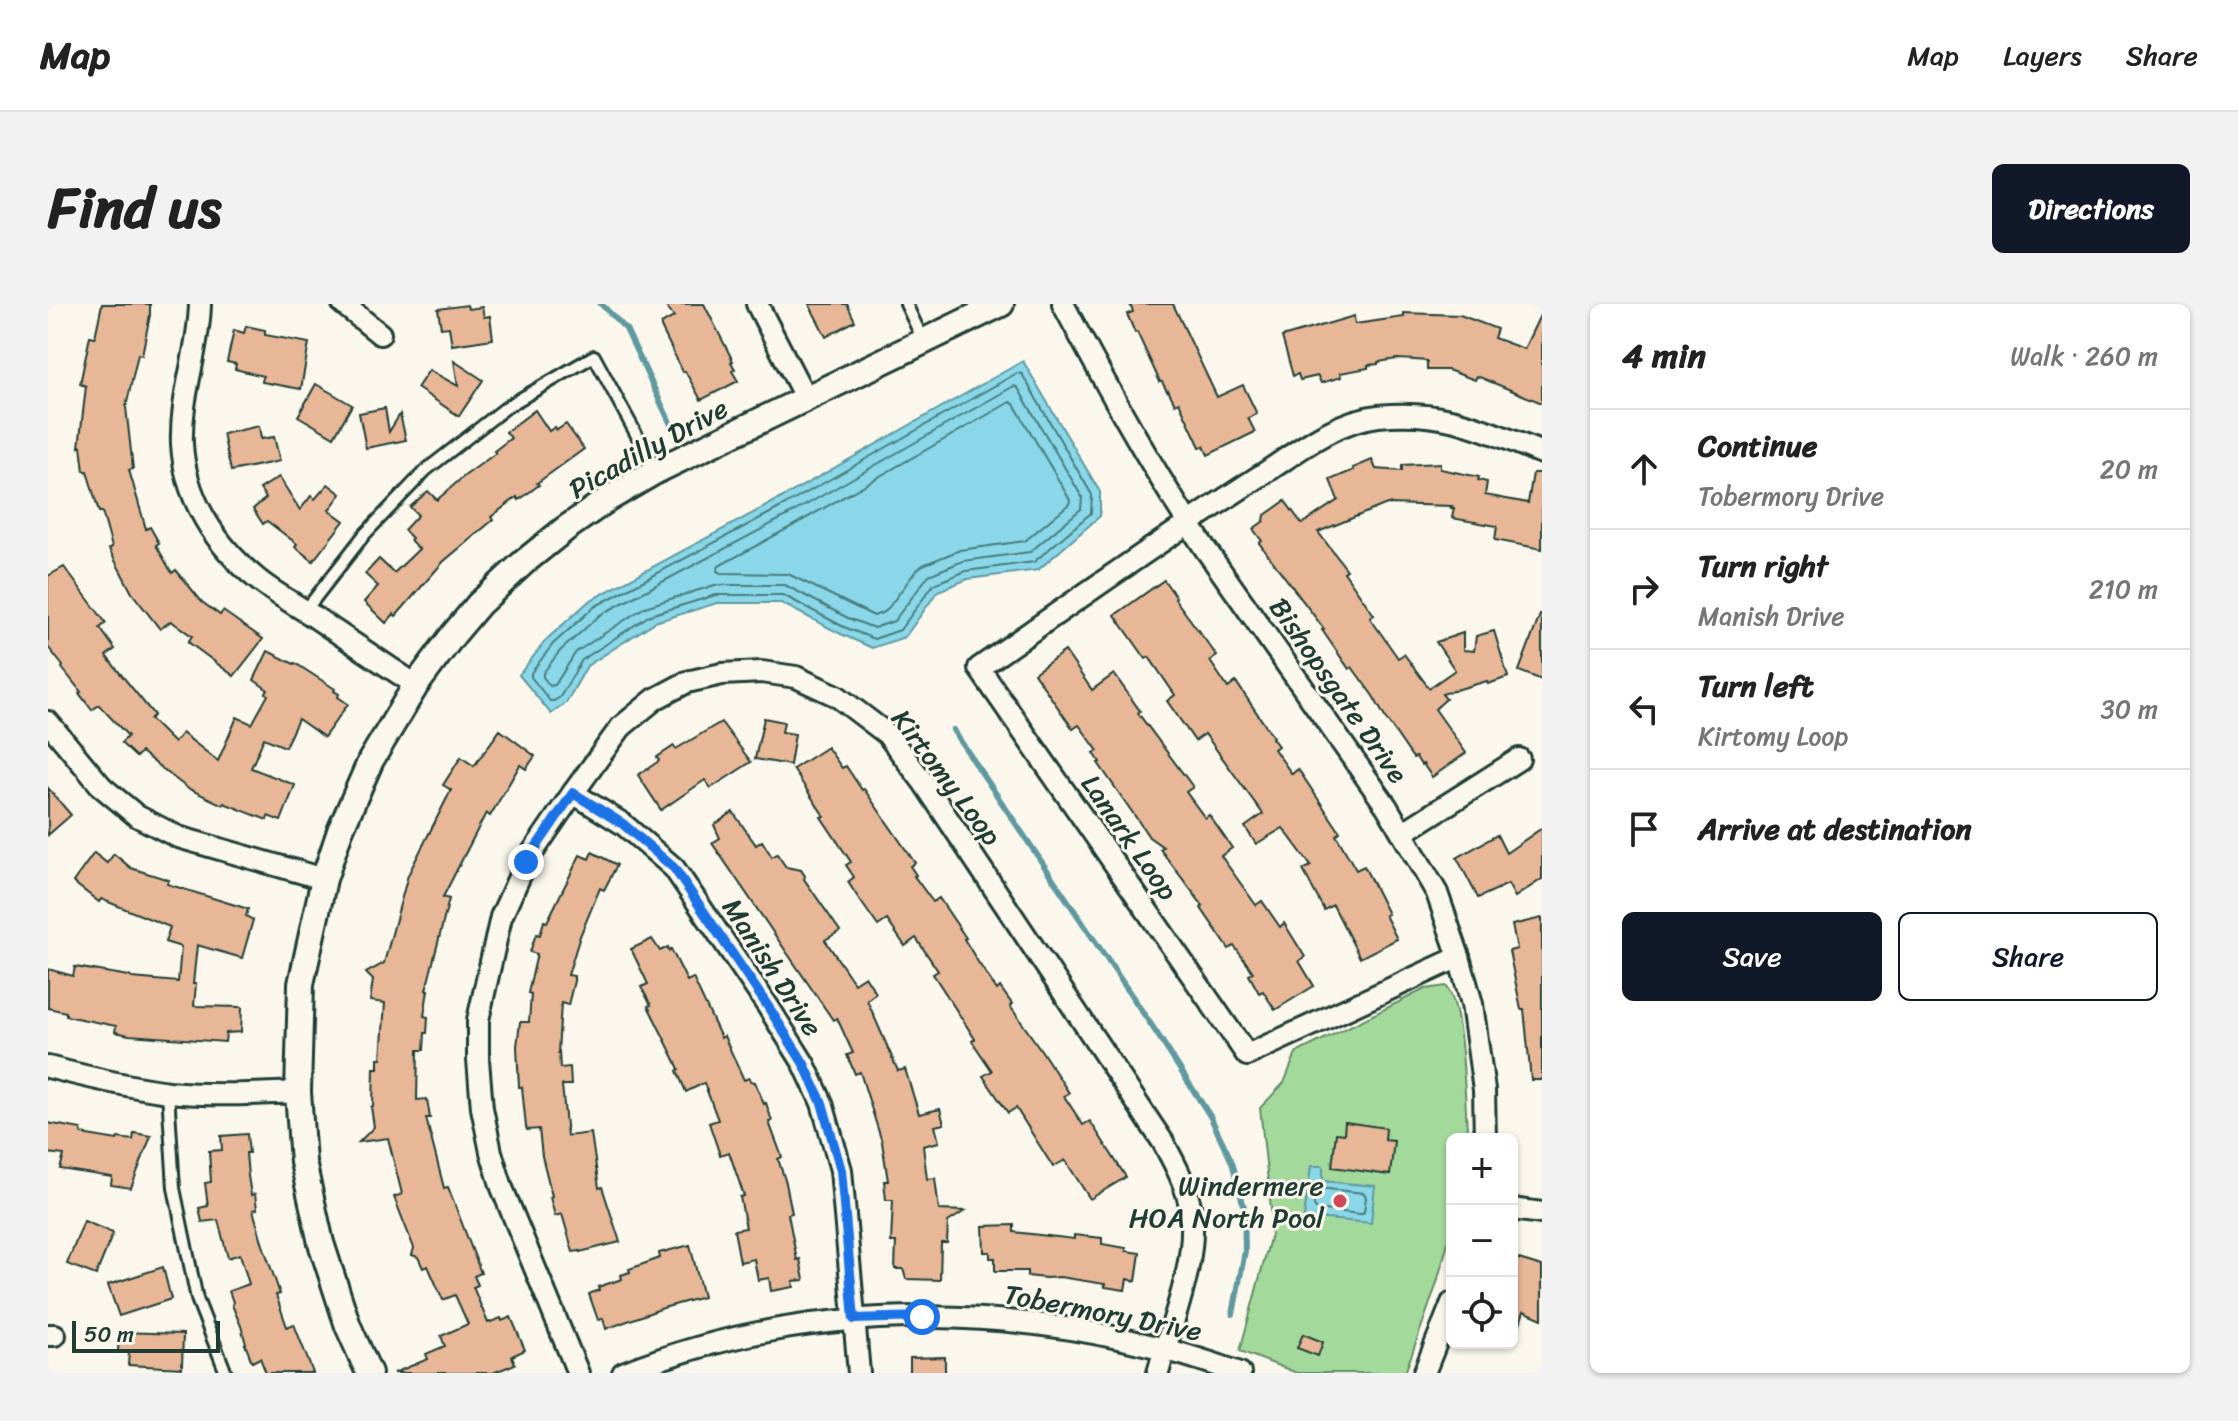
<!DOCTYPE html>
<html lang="en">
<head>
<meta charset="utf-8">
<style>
  :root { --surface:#fff; --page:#f2f2f2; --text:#222; --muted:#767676; --line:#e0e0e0; --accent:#111827 }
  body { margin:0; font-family:Sriracha,sans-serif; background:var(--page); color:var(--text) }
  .controls { position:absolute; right:24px; bottom:24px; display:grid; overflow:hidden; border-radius:12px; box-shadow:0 2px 6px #0004 }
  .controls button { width:72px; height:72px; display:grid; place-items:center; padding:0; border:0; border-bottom:2px solid var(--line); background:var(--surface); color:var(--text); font:40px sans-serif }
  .scale { position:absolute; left:24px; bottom:20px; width:148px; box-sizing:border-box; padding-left:8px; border:4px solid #1f3d34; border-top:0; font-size:22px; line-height:28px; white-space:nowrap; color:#1f3d34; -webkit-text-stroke:6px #fbf7ec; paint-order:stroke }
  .stop { position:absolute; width:24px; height:24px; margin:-18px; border:6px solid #1a73e8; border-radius:50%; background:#fff }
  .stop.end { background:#1a73e8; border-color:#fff; box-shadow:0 2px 8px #0008 }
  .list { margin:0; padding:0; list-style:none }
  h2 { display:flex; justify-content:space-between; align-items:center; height:104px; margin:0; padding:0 32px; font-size:34px }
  h2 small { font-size:26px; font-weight:400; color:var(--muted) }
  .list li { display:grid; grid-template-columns:52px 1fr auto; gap:24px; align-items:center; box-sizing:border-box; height:120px; padding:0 32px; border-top:2px solid var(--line) }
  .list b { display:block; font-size:30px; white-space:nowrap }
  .list p { margin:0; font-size:26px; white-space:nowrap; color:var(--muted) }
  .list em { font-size:26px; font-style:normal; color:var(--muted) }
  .actions { display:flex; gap:16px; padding:24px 32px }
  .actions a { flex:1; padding:18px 0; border:2px solid var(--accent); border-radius:12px; text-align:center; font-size:28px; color:var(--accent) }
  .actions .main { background:var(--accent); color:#fff }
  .icon { flex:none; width:44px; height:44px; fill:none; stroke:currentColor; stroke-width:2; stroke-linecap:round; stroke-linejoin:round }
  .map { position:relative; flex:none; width:1494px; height:1069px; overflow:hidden; border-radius:12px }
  header { display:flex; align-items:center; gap:48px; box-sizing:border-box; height:112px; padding:0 40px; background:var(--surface); border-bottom:2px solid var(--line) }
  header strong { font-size:38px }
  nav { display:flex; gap:44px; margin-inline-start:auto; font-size:28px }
  .intro { display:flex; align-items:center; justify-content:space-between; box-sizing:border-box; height:192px; padding:0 48px }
  h1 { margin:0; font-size:56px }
  .button { padding:20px 36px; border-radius:12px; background:var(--accent); color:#fff; font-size:28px; font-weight:700 }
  main { display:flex; gap:48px; padding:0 48px }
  aside { flex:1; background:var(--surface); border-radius:12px; box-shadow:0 2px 6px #0004 }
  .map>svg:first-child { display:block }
</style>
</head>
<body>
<header>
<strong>Map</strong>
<nav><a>Map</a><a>Layers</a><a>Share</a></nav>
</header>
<div class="intro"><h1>Find us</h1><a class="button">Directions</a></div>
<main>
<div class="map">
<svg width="1494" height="1069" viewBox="0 0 1494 1069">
  <rect width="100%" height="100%" fill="#fbf7ec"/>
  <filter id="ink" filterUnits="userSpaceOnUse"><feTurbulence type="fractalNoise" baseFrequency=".0125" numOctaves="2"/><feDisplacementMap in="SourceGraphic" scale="16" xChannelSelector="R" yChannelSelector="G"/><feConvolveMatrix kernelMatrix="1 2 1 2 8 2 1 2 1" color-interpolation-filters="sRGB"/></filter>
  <g filter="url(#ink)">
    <path fill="#a4d99c" stroke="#628b68" stroke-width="2" d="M1398 682C1415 701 1417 796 1419 825L1418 835H1404V924L1388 982 1357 1069H1249L1192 1047 1225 923 1212 804 1236 779 1248 749 1377 685Z"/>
    <g fill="#89d7e8" stroke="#5f99a0" stroke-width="2">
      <polygon points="975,57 1052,188 1052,212 990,266 920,275 890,287 857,333 824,344 793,330 733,299 669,299 607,318 539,362 518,399 503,410 471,371 499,335 541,297 733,194"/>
      <polygon points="1263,862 1275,862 1275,877 1327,882 1323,919 1256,913"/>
    </g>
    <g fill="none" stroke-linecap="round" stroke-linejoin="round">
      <g stroke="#497b7c" stroke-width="2">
        <polygon points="969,69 974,70 1044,191 1043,209 986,258 918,267 886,280 852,326 826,335 796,323 735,291 668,291 602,311 534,356 512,393 506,397 502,397 483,373 483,369 505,340 546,303 737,201"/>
        <polygon points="966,82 970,84 1034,193 1033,205 982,248 915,257 881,271 846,317 826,324 800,314 737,281 667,281 597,303 528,348 507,381 502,382 495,373 495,369 512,347 552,311 742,210"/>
        <polygon points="962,98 966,100 1022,196 1021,200 977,237 912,246 875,261 867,268 838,307 826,312 740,270 673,269 669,267 671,262 748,220"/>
        <path d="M1271 884 1316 889 1318 893 1316 908 1312 910 1268 905C1264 901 1266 888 1271 884Z"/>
      </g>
      <g stroke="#5f99a0" stroke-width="6">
        <polyline points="553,0 578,25 627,129"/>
        <polyline points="905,426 1108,728 1162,812 1184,858 1196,903 1197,947 1185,1010"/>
      </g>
    </g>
    <g fill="#e7b797" stroke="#1f3d34" stroke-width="2">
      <polygon points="54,0 102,0 102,11 94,51 90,50 78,103 85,165 81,166 98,225 102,223 111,239 108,241 124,269 128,266 154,298 172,311 175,307 215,335 186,372 140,338 144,332 123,317 112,325 84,289 61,245 64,243 54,208 51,208 39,167 36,167 33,142 31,143 38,82 32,80 42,32 47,33"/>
      <polygon points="616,0 656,0 685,57 683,58 687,65 684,67 690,77 653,96 637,67 635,68 613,23 613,20 626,13"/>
      <polygon points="761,0 799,0 807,17 778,33"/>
      <polygon points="1082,0 1125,0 1169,93 1195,81 1209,110 1200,114 1207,128 1160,151 1156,142 1152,143 1131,98 1127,100 1120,86 1119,87 1114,78 1112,78 1089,28 1087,29 1079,10 1085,8"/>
      <polygon points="419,1 420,5 434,3 436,13 442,12 445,35 404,41 401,23 393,24 390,5"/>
      <polygon points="1494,7 1494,99 1429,72 1427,76 1400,66 1379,66 1379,57 1367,56 1349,55 1330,58 1330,60 1320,61 1320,64 1292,69 1293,73 1273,79 1270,72 1252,76 1250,70 1245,72 1234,33 1306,12 1307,20 1356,13 1356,9 1412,11 1449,25 1446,34 1476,45"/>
      <polygon points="198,22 217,26 217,31 261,39 253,85 214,78 215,72 187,65 188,60 179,58 186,26 196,29"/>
      <polygon points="406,57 435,76 411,112 369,84 381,66 410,82"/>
      <polygon points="268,80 304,101 286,133 250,112"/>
      <polygon points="337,104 341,128 352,110 358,136 318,144 311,109"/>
      <polygon points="487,106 501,127 507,123 509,126 518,120 536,145 489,179 491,181 471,196 469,193 443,213 445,216 395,258 348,312 346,310 338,319 316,298 330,282 317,270 331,255 346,269 371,245 362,236 364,234 356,226 370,211 362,203 380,187 389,196 415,173 448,149 446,147 463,134 458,128"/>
      <polygon points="211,122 213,135 226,133 232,157 183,167 175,130"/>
      <polygon points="1324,156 1328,165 1354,167 1354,161 1392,159 1392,165 1431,173 1430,176 1439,178 1437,191 1480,199 1485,169 1494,169 1494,245 1447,236 1449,222 1404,214 1406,204 1403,204 1404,202 1339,200 1270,228 1299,266 1296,268 1326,311 1322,314 1350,354 1356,350 1381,384 1407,366 1388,338 1415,329 1415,346 1426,347 1428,332 1446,327 1460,373 1440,380 1439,377 1394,390 1398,395 1387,405 1418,449 1384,473 1375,460 1373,461 1368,453 1365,454 1338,415 1325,392 1304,363 1301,365 1274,326 1276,325 1211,239 1214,237 1205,225 1216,217 1217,211 1237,197 1254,220 1290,196 1282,176 1306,166 1305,164"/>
      <polygon points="231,173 252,206 263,192 267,195 280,180 293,190 281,206 296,217 265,257 247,243 249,240 219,217 215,220 205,205 218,194 212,185"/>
      <polygon points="16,263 58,319 52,324 67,345 58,352 106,411 102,415 126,439 134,429 170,457 189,413 204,420 220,391 218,389 220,386 206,376 220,347 246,360 247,359 287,385 286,387 291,390 290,393 300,400 276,433 250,415 237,443 216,434 203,464 247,481 233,517 220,512 219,516 176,499 175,501 139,484 93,448 88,453 73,439 80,432 51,401 44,406 31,389 33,388 14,364 15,362 0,343 0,272"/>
      <polygon points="1116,276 1128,293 1127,295 1169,352 1162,357 1180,384 1188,378 1225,433 1224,434 1230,442 1226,445 1244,470 1250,465 1292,528 1288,531 1308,566 1316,562 1340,610 1337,611 1349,635 1312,654 1285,601 1276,606 1255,566 1263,562 1235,524 1208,540 1197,523 1215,510 1157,430 1147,437 1119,397 1127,391 1101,353 1098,355 1067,311"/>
      <polygon points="1492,311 1494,311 1494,376 1471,367"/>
      <polygon points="1017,347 1044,386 1066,370 1092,407 1090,409 1145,483 1138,488 1157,514 1161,511 1184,544 1173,552 1208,601 1214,597 1232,623 1236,619 1257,653 1251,657 1266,682 1227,706 1215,687 1211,689 1201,671 1205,668 1186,642 1181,645 1153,604 1155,602 1112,545 1115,543 1101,533 1089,515 1050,459 1052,458 1046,449 1050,447 1031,421 1025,425 986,369"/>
      <polygon points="716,414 736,418 734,428 747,430 742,461 707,455"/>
      <polygon points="673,418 703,458 663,484 657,476 613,506 590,471 611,457 609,453 626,442 628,445"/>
      <polygon points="452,426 487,452 478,465 472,461 442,512 438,509 395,593 401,595 378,686 380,686 376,712 380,713 379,729 377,729 376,746 370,746 369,796 379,795 382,814 378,814 396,884 400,883 433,969 426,972 430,981 425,983 440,1019 453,1014 454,1017 463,1013 477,1046 464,1052 467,1060 445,1069 346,1069 380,1055 378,1050 397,1042 393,1032 420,1020 407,991 395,996 380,962 375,964 370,953 364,951 366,944 346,893 354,890 340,834 311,838 326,823 323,803 325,802 326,764 330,764 330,754 333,754 337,699 322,697 325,676 318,669 336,659 360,571 403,486 395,481 413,453 426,462"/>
      <polygon points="779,443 794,464 798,462 814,486 816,485 867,559 862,562 868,571 866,572 885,598 891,594 918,634 916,635 930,658 949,686 952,683 964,700 962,702 993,746 1021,789 1016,792 1035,821 1042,817 1078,873 1042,895 1017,856 1005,863 968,804 960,809 935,772 944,767 924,737 927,735 885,670 890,667 868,634 857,642 839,616 830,622 809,592 800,578 806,573 798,561 803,558 773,513 776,512 745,465"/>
      <polygon points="0,484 23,511 0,531"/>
      <polygon points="685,508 708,541 714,537 724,553 729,550 738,563 753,566 757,572 756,575 792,627 777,636 806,679 817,672 828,689 819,696 850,767 857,765 871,810 892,805 896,820 887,822 891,838 875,842 879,875 887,874 891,906 917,907 900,918 899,939 893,939 892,976 858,975 855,965 847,965 848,938 843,938 845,896 838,896 836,877 840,877 834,838 812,768 807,770 799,751 805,749 789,714 785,716 664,539 672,534 666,521"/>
      <polygon points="1494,524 1494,575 1467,593 1460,580 1430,594 1409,554 1449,531 1458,549"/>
      <polygon points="544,548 569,561 556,586 552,584 532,632 520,671 526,672 526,677 520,701 513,699 510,749 511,748 512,764 522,763 523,781 514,781 519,832 543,829 551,884 554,883 572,938 532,948 532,947 525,948 514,910 507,912 502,893 504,892 494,852 491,825 479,826 478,823 474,783 471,783 469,742 472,718 481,718 483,690 480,689 489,650 482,648 487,633 489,630 492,631 496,617 499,618 532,551 541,555"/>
      <polygon points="46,549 59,559 66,550 83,564 121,576 119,580 200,605 198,612 205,616 194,654 149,641 145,680 148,680 146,702 194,703 193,728 178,729 177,738 81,731 67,728 68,722 18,712 18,708 0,704 0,665 25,672 27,663 81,672 84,674 130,678 133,643 117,638 122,623 53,595 51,598 25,578"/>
      <polygon points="1494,614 1494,776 1483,776 1476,705 1473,705 1461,647 1469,645 1464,621"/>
      <polygon points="604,635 612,647 620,643 621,647 623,645 639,677 645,674 673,734 676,732 696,776 701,774 702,777 707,778 716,800 718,799 724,817 721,818 734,853 730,855 738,879 744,909 740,910 749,956 752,955 756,976 745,977 746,983 723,987 721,974 710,976 706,955 692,958 686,926 698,924 692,893 696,892 681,848 672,851 661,819 670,816 656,779 638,788 629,767 631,765 627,756 600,702 603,701 593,683 600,680 583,645"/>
      <polygon points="1297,818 1338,824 1337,836 1346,837 1342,871 1284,863 1288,829 1296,830"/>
      <polygon points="0,819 33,825 33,830 69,836 70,834 85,836 86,829 103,832 83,884 63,881 64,873 12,865 16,851 0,849"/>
      <polygon points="199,830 201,849 198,849 200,872 203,891 207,890 209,905 205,906 215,941 232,990 228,991 239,1023 246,1020 265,1069 218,1069 212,1054 204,1058 197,1040 198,1040 193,1022 184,1001 185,998 181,987 201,980 192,950 180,954 170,916 154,918 151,904 160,902 157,879 163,878 161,847 174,846 173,832"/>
      <polygon points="36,917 65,929 48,971 19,960"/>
      <polygon points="966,921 966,928 1026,935 1026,931 1054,934 1054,940 1078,944 1078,947 1092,949 1088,977 1079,975 1077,986 1057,983 1057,980 1012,973 998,974 979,972 979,967 947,967 947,954 942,954 942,948 936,948 935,922"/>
      <polygon points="642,941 655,993 615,1004 558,1025 555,1014 550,1016 541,990 551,986 550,983 574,975 573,971 582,968 581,965 612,954 611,949"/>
      <polygon points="1464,953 1494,962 1494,1015 1476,1007 1467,1035 1464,1034"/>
      <polygon points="115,963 123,995 71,1012 60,981"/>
      <polygon points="71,1028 135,1030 134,1064 80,1061 81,1048 70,1048"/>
      <polygon points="1255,1030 1275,1038 1270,1052 1249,1044"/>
      <polygon points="897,1053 897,1069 862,1069 862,1054"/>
    </g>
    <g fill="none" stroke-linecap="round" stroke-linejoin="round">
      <defs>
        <g id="service">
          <polyline points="858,0 875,36"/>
          <polyline points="257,307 316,231 378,166 460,102 546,52 607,165"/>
          <polyline points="120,788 126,884 149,995 178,1069"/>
        </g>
        <g id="minor">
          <path d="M152 0C151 48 132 91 134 140 137 194 167 241 209 275 226 289 247 300 265 312 299 335 333 358 368 381"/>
          <polyline points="295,0 332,30"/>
          <polyline points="709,0 758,95"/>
          <path d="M1015 0C1059 83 1104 165 1156 243L1339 503 1389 589 1411 653 1424 700 1436 786 1437 835"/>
          <polyline points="0,418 54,483 89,512 130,533 276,575"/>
          <polyline points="525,489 575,520 626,564 721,704 756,760 774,799 793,866 811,1069"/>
          <polyline points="1356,528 1471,455"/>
          <path d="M1411 653 1199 751 931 364C1024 299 1117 233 1212 172 1249 148 1286 117 1330 112 1396 105 1435 125 1494 149"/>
          <path d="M0 763C39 773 80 783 121 788 163 792 207 790 250 788"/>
          <polyline points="1464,905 1494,909"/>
          <polyline points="0,1031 7,1031"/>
          <path d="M530 1069 454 884 443 848 434 804 430 756V716L453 613 478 558 525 489 573 423 607 395 639 378 674 370 714 368 748 373 789 392 839 430 876 479 1115 838C1127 860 1139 882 1143 907 1150 958 1123 1019 1110 1069"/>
          <path d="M575 1069C770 991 996 998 1192 1069"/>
          <polyline points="1376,1069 1404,999"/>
        </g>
        <polyline id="tertiary" points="321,1069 300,1022 273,939 255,858 250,788 253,680 276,575 292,527 323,456 368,381 405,331 431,300 476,258 517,225 560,195 608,167 953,0"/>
      </defs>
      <use href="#service" stroke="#1f3d34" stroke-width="16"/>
      <use href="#minor" stroke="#1f3d34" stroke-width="26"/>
      <use href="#tertiary" stroke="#1f3d34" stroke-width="30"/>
      <use href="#service" stroke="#fbf7ec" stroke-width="10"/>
      <use href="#minor" stroke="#fbf7ec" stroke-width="20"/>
      <use href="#tertiary" stroke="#fbf7ec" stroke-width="24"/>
    </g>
  </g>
  <g fill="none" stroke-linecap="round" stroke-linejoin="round" filter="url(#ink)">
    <polyline stroke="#1a73e8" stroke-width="10" points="478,558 525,489 575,520 626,564 721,704 756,760 774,799 793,866 806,1015 874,1013"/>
  </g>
  <circle fill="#d1495b" stroke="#fbf7ec" stroke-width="3" cx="1292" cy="897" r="8"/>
  <g text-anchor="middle" stroke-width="6" stroke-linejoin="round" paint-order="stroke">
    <g font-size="28" fill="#1f3d34" stroke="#fbf7ec">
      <text transform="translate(600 144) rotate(-29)" y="10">Picadilly Drive</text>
      <text transform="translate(1291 386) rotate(55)" y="10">Bishopsgate Drive</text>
      <text transform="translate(899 473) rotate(53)" y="10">Kirtomy Loop</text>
      <text transform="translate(1082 533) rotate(55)" y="10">Lanark Loop</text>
      <text transform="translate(725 663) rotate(57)" y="10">Manish Drive</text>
      <text transform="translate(1055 1008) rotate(11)" y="10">Tobermory Drive</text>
    </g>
    <g font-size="28" fill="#1f3d34" stroke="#fbf7ec" text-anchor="end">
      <text x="1276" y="891">Windermere<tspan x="1276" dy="32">HOA North Pool</tspan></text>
    </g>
  </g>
</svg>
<div class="controls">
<button>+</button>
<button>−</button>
<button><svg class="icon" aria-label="locate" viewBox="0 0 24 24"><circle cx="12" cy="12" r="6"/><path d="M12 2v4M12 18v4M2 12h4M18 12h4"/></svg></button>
</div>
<div class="scale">50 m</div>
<div class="stop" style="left:874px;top:1013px"></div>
<div class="stop end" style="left:478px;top:558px"></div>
</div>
<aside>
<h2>4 min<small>Walk · 260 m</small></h2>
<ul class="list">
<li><svg class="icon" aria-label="ahead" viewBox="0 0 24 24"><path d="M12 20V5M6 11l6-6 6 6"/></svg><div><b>Continue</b><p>Tobermory Drive</p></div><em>20 m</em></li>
<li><svg class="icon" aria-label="right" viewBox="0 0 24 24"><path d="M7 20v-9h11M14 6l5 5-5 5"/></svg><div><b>Turn right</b><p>Manish Drive</p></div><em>210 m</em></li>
<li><svg class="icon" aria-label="left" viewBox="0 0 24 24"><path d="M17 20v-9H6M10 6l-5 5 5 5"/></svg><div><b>Turn left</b><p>Kirtomy Loop</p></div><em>30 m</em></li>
<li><svg class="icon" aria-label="arrive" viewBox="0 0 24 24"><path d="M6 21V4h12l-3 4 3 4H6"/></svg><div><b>Arrive at destination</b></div></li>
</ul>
<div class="actions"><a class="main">Save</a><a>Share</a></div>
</aside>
</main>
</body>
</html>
